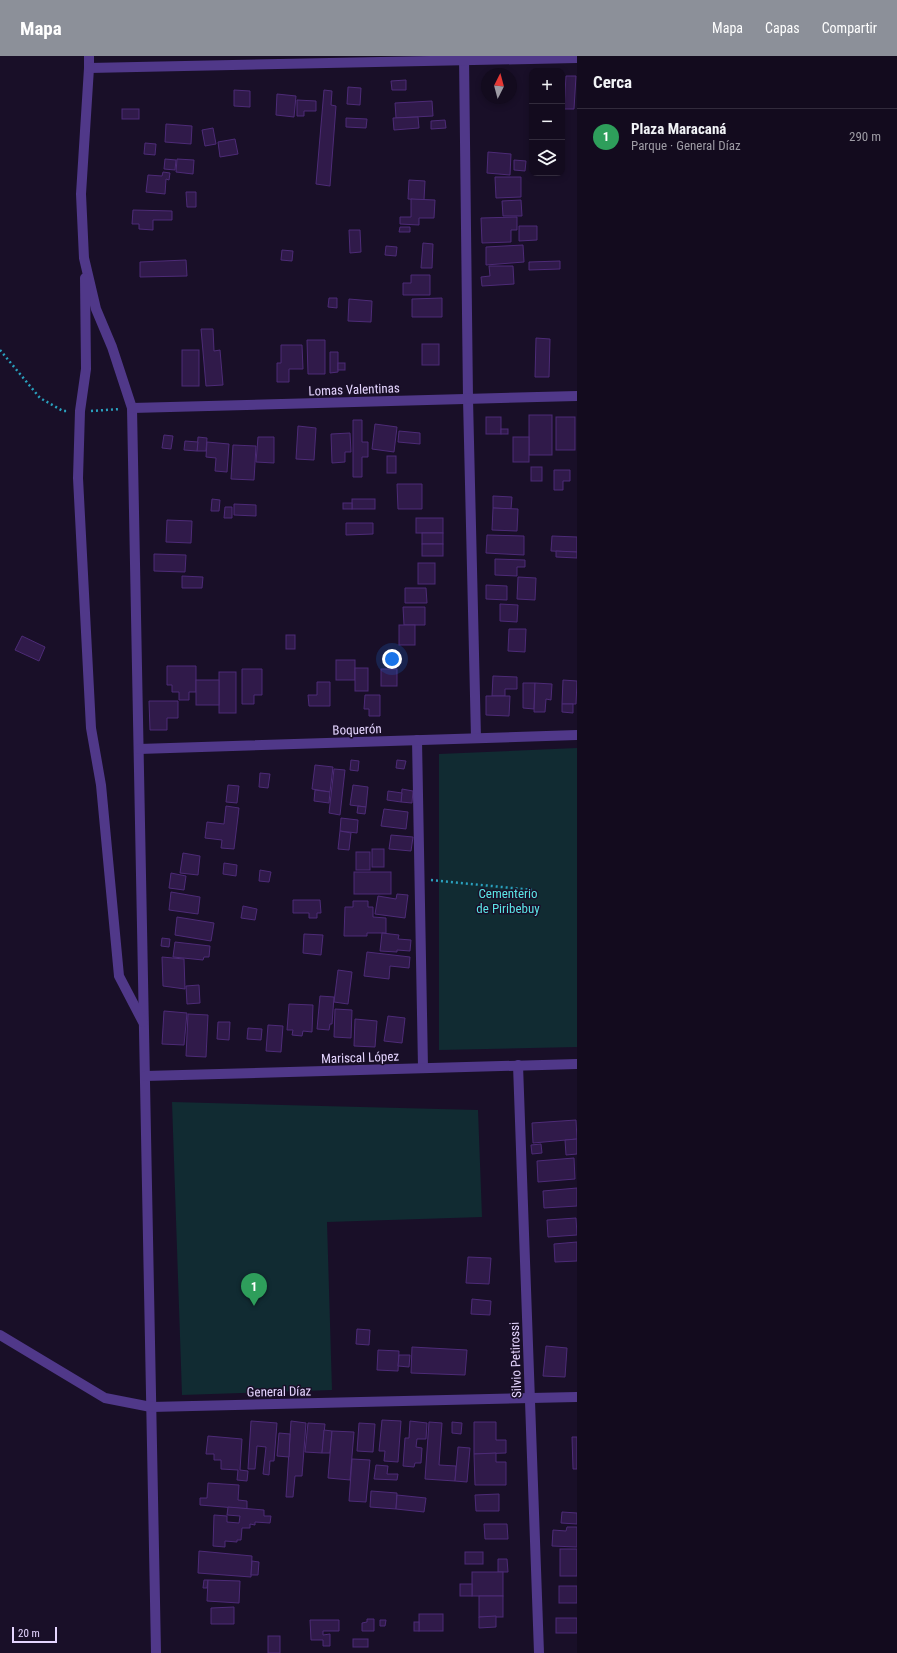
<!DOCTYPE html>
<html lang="es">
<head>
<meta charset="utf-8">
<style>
  :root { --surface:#130b1e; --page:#20192b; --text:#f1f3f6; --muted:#9d9ba4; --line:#322b3c; --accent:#8c9099 }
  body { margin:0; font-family:"Roboto Condensed",sans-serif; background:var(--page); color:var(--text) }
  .controls { position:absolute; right:12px; top:12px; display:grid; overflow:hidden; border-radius:8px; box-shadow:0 2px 6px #0003 }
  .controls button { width:36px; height:36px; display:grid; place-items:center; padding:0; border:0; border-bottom:1px solid var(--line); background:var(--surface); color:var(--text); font:20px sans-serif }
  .compass { position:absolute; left:481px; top:12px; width:36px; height:36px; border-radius:50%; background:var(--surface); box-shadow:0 2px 6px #0003; rotate:6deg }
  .scale { position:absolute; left:12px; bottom:10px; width:45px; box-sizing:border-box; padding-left:4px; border:2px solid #e5d5ff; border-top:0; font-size:11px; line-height:14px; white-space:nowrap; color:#e5d5ff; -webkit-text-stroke:3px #190f28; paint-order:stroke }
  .you { position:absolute; left:392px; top:603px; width:14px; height:14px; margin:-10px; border:3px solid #fff; border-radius:50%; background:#1a73e8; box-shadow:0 0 0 6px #1a73e833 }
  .badge { display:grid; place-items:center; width:26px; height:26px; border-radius:50%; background:var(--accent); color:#fff; font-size:13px; font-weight:700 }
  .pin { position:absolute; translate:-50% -33px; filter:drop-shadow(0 1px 2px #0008) }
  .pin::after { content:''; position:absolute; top:21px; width:14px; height:12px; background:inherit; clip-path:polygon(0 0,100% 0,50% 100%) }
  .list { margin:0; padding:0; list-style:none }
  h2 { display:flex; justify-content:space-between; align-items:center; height:52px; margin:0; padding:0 16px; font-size:17px }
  h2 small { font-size:13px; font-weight:400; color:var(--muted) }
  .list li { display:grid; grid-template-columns:26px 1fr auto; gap:12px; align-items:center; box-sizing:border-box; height:56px; padding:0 16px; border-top:1px solid var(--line) }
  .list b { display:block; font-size:15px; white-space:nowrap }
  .list p { margin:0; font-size:13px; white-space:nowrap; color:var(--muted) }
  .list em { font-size:13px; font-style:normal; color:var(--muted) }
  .icon { flex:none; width:22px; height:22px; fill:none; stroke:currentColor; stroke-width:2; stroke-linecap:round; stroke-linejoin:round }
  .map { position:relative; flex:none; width:577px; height:1597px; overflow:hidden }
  header { display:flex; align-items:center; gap:24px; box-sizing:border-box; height:56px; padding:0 20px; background:var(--accent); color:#fff }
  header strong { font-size:19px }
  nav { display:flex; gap:22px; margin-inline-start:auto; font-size:14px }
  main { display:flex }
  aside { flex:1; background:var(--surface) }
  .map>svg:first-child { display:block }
</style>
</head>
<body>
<header>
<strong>Mapa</strong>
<nav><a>Mapa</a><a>Capas</a><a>Compartir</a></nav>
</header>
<main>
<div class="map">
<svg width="577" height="1597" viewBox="0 0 577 1597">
  <rect width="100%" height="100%" fill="#190f28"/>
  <g fill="#112b32">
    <polygon points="577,692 577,991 439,994 439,698"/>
    <polygon points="172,1046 478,1054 482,1161 327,1166 332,1334 182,1339"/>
  </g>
  <g fill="#301a4a" stroke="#4d2b77">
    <polygon points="566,20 576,20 574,53 564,53"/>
    <polygon points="406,24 406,34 392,34 391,25"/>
    <polygon points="348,31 361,32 360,49 347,48"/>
    <polygon points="234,34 250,35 250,51 234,50"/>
    <polygon points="324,34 332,35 331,49 336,50 330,130 316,128"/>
    <polygon points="277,38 296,40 294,61 276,59"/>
    <polygon points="297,44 316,45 316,55 304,55 304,60 297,60"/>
    <polygon points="432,45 433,60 396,62 395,47"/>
    <rect x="122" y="53" width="17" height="10"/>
    <polygon points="418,61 419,72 394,74 393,62"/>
    <polygon points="346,62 367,63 366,72 346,71"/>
    <polygon points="445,64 446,72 431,73 431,65"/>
    <polygon points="166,68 192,70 191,88 165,86"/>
    <polygon points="213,72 216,88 205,90 202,74"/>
    <polygon points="235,83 238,98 220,101 218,86"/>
    <polygon points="145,87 156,88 155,99 144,98"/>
    <polygon points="488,96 511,98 510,119 487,117"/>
    <polygon points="165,103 176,104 175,114 164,113"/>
    <polygon points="177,103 194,104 193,118 176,116"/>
    <polygon points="514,104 526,105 525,115 514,114"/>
    <polygon points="163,116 170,117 169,124 166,123 165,138 146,136 148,119 162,120"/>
    <polygon points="495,121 521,121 521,141 496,142"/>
    <polygon points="409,124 425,125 424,144 408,143"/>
    <polygon points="186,136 196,136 196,151 187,151"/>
    <polygon points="411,143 435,144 434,162 419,162 419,169 400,168 400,161 411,161"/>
    <polygon points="521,144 522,160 503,160 502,145"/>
    <polygon points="133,154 172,155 172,164 153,164 153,174 139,173 139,168 132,168"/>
    <polygon points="517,161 517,174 511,174 511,186 482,187 481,162"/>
    <polygon points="519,170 537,170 537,184 519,185"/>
    <polygon points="400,171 410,171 410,176 399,176"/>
    <polygon points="349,174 360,174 361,196 350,197"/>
    <polygon points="423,187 433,188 432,212 421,212"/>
    <polygon points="523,189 524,206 486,209 486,191"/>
    <polygon points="386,190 397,191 396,200 385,199"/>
    <polygon points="282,194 293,195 292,205 281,204"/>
    <polygon points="186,204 187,220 140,221 140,206"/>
    <polygon points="560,205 560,213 529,214 529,206"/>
    <polygon points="489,210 513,210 514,228 482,230 481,221 490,220"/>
    <polygon points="411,219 430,219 430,239 403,239 403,227 411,227"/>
    <polygon points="329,242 337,242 337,252 328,251"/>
    <polygon points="442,242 442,261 412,261 412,243"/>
    <polygon points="349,243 372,245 371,266 348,265"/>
    <polygon points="201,273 213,273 214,295 220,294 223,329 206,330"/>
    <polygon points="536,282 550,283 549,321 535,321"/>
    <polygon points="307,284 325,284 325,318 308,318"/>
    <rect x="422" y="288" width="17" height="21"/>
    <polygon points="281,289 302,289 303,313 289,313 289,326 277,326 277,307 281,307"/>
    <rect x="182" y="294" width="17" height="36"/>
    <polygon points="330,296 338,296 338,316 330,317"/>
    <rect x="338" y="307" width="7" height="7"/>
    <rect x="529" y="359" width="23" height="40"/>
    <rect x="486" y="361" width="15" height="17"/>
    <rect x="556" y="361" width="19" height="33"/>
    <polygon points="353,364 362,364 362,386 368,386 368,401 362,401 362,421 353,421"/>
    <polygon points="375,368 397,371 394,396 372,393"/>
    <polygon points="298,370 316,372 314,404 296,403"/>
    <rect x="501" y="373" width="7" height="5"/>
    <polygon points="399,375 420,377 420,388 398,386"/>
    <polygon points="350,377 351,396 345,396 345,406 332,407 331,378"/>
    <polygon points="164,379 173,380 171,393 162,392"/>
    <polygon points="198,381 207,382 206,395 197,395"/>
    <polygon points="258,381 274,381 274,407 256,406"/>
    <rect x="513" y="381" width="16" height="25"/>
    <polygon points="185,385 198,386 197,395 184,394"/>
    <polygon points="207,386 229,388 227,416 215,415 216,402 206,401"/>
    <polygon points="233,389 256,390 254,424 231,423"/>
    <rect x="387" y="400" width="9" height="17"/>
    <rect x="531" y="411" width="11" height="14"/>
    <polygon points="554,414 570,414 570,425 563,425 563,434 554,434"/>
    <polygon points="397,428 422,428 422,453 398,453"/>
    <polygon points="493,440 512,441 511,453 493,452"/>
    <polygon points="212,443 220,444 219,455 211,455"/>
    <rect x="352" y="443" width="23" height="10"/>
    <rect x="343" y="447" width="9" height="6"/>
    <polygon points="234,448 256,449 256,460 234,459"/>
    <polygon points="225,451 232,451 232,462 224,462"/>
    <polygon points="493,452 518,453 517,475 492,474"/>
    <rect x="416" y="462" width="27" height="15"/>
    <polygon points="167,464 192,465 191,487 166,486"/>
    <polygon points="346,467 373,467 373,478 346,479"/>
    <rect x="422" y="477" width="21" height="11"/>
    <polygon points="487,479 524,480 524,499 486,497"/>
    <polygon points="552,480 577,481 577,496 551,495"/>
    <rect x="422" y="488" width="21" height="12"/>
    <polygon points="556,495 577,496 577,502 556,501"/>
    <polygon points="154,498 186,499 185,516 154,515"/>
    <polygon points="495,503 525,504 525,511 517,511 517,520 495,519"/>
    <rect x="418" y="507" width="17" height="21"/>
    <polygon points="182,520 203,521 202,532 182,532"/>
    <polygon points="518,521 536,522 535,544 517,543"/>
    <polygon points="486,529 507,530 507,544 486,543"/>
    <polygon points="405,532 426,532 427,547 405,547"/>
    <polygon points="500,548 518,549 517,566 500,565"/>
    <polygon points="403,551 425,551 425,569 404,569"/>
    <rect x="399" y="569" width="16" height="20"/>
    <polygon points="509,573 526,573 525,596 508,595"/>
    <rect x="286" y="579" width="9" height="14"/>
    <polygon points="22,580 45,591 39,605 15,594"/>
    <rect x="336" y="604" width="19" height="20"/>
    <polygon points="167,610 196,610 196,636 189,636 189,644 179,644 179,636 172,636 172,629 167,629"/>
    <rect x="355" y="612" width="13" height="23"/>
    <polygon points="242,613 262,613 262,639 254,639 254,648 242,648"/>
    <rect x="381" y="613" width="16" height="17"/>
    <rect x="219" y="616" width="17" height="41"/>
    <polygon points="493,620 517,621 517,633 505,633 505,640 492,640"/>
    <rect x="196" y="624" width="23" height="25"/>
    <polygon points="563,624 577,625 576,648 562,648"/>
    <polygon points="317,626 330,626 330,650 309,650 308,639 317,639"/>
    <polygon points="523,627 535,627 534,653 523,652"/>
    <polygon points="535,627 552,628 551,644 546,643 545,656 534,656"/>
    <polygon points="365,639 380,639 380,660 369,660 369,653 364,653"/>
    <polygon points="486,640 510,640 509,660 486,659"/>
    <polygon points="149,645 178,645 178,662 167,662 167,674 150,674"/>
    <polygon points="562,648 573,648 573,657 562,656"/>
    <polygon points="351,704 359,705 358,715 350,714"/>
    <polygon points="397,704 406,705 404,713 396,712"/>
    <polygon points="315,709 333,711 330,736 312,733"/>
    <polygon points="334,713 345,714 340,759 329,757"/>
    <polygon points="260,717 270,718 268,732 259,731"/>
    <polygon points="228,729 239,730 237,747 226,746"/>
    <polygon points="353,729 368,731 366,751 350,749"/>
    <polygon points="402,733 413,735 412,747 401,746"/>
    <polygon points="315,734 330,736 329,747 314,745"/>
    <polygon points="388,735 402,737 401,746 387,744"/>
    <polygon points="226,750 239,752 234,793 221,792 222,784 205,782 207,766 224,768"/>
    <polygon points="358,750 366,751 365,758 357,757"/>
    <polygon points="384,753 408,756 406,773 381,770"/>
    <polygon points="341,762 358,764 357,777 340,775"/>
    <polygon points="340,775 351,777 349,794 338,793"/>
    <polygon points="391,779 413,781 411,795 389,793"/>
    <rect x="372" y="793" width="12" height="18"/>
    <rect x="356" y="796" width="14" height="18"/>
    <polygon points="183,797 200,800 198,819 180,817"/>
    <polygon points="224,807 237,809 236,820 223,818"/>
    <polygon points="260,814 271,816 269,826 259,825"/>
    <rect x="354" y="816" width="37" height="22"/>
    <polygon points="171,817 186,820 184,834 169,832"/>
    <polygon points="171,836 200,841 198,858 169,854"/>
    <polygon points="397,838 408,839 405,862 375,858 378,840 396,843"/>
    <polygon points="293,844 320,844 321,857 317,857 317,862 309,862 309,857 293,857"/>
    <polygon points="353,845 368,845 368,851 373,851 373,861 386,862 386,877 367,877 367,880 344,880 345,851 353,851"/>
    <polygon points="243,850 257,853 255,864 241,862"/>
    <polygon points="177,861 214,867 211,885 175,879"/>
    <polygon points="382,877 399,879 398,883 411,884 410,895 397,894 397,896 380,895"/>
    <polygon points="304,878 323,879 321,899 303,897"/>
    <polygon points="162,882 170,883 169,891 161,890"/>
    <polygon points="175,886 210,890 209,901 204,901 203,904 173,901"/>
    <polygon points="367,896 410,901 409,912 390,910 389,923 364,920"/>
    <polygon points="162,901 184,903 185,933 163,930"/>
    <polygon points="338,914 352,916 348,948 334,946"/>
    <polygon points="199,929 200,947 187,948 186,930"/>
    <polygon points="320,940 334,941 332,968 330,968 329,974 317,973"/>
    <polygon points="289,948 313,949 312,976 303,975 302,980 292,979 293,974 287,974"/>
    <polygon points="335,953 352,954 351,982 334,981"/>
    <polygon points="164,955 187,957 184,989 162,988"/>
    <polygon points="188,958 208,959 206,1001 186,1000"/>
    <polygon points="388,960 405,962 402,987 384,985"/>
    <polygon points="355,963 377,965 375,991 354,990"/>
    <polygon points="218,966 230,966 229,984 217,983"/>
    <polygon points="268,969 283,970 281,996 266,995"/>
    <polygon points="248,972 262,973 261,984 247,983"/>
    <polygon points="576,1064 577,1083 533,1087 532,1067"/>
    <polygon points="577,1083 577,1098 566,1099 565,1084"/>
    <polygon points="541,1088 542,1097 532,1098 531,1089"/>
    <polygon points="574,1102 575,1123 538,1126 537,1105"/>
    <polygon points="577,1132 577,1150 544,1152 543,1135"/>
    <polygon points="576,1162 577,1179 548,1181 547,1164"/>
    <polygon points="577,1186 577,1205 555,1206 554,1188"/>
    <polygon points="468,1201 491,1202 489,1228 466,1227"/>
    <polygon points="472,1243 491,1245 490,1259 471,1258"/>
    <polygon points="357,1273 370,1274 369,1289 356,1288"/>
    <polygon points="546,1290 567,1292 565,1321 543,1320"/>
    <polygon points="412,1291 467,1294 465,1319 411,1317"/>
    <polygon points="378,1294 399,1295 398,1315 377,1314"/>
    <polygon points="399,1299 410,1299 409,1311 398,1310"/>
    <polygon points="382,1364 401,1365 398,1406 384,1405 385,1395 379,1395"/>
    <polygon points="251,1365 277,1367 274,1405 270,1405 269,1419 263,1418 266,1391 257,1390 255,1413 248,1413"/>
    <polygon points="291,1365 306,1367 302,1420 295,1420 293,1441 286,1441"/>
    <polygon points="410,1365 427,1367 426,1383 417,1383 416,1391 422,1392 421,1407 415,1407 414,1411 403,1410 405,1382 409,1382"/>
    <polygon points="429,1366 442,1367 439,1409 456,1410 455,1425 425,1423"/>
    <polygon points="452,1366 462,1367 461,1378 452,1377"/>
    <polygon points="474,1366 496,1366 496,1384 506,1384 506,1397 474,1398"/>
    <polygon points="308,1367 325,1368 322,1397 305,1396"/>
    <polygon points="359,1367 375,1368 373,1396 357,1395"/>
    <polygon points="324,1374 332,1375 330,1397 322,1397"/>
    <polygon points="332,1375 354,1376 350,1424 328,1422"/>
    <polygon points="279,1377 290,1378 289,1401 277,1400"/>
    <polygon points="208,1380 242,1383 240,1414 248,1415 247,1425 237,1424 238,1414 221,1413 221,1404 214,1404 214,1398 206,1398"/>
    <polygon points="572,1381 577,1381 577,1413 573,1413"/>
    <polygon points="458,1391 470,1392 467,1426 455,1425"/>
    <polygon points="496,1397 496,1406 506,1406 506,1429 475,1429 474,1398"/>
    <polygon points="352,1403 370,1404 366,1446 349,1445"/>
    <polygon points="376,1409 388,1410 387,1418 398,1418 397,1424 374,1423"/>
    <polygon points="208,1427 239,1429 238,1444 247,1445 247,1453 200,1449 200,1442 207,1442"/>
    <polygon points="371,1435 397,1437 396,1453 370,1451"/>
    <polygon points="499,1438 499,1455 476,1455 475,1439"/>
    <polygon points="397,1439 426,1442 424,1456 396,1453"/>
    <polygon points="228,1451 264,1454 264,1460 271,1460 270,1467 255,1466 255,1469 250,1468 250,1472 242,1472 241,1484 237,1484 237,1486 225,1485 225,1491 213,1490 214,1459 227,1460 227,1466 239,1467 240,1460 227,1459"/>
    <polygon points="562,1456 577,1457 577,1468 561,1467"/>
    <polygon points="484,1468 507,1468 508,1483 485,1483"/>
    <polygon points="567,1471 577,1471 577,1491 552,1490 553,1474 566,1475"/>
    <rect x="560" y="1493" width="17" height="27"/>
    <polygon points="199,1495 252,1500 251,1521 198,1517"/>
    <rect x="465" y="1496" width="18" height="12"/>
    <polygon points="498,1503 507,1503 508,1516 498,1516"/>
    <polygon points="252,1505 259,1506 258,1519 251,1519"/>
    <rect x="472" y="1516" width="31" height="24"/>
    <polygon points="204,1524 208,1524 207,1532 203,1532"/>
    <polygon points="208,1524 240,1525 239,1547 207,1545"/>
    <rect x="460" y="1528" width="12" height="12"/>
    <rect x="559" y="1530" width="18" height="17"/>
    <rect x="479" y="1540" width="24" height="21"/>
    <polygon points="234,1551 234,1568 211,1568 211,1552"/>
    <rect x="419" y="1558" width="24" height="17"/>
    <polygon points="496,1560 496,1571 479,1572 479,1561"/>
    <rect x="556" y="1562" width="21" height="15"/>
    <polygon points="367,1563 374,1563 374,1575 362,1575 362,1567 367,1566"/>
    <polygon points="310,1564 339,1564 339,1575 323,1575 323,1579 330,1578 330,1590 323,1590 323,1584 311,1584"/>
    <polygon points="380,1564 386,1564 385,1570 380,1570"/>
    <rect x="414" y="1566" width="5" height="9"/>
    <rect x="268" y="1580" width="12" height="17"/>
    <rect x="353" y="1583" width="15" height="8"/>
  </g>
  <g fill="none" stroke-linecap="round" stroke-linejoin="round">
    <g stroke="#2aa1be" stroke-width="2.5" stroke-dasharray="2 3" stroke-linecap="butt">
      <polyline points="0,294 40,342 63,355 68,355"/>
      <polyline points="91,355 120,353"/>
      <polyline points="431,824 532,834"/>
    </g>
    <g stroke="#503889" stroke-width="10">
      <polyline points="89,0 89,12 81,138 84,202 96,253 112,291 132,352 156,1597"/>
      <polyline points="464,0 468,343 476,682"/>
      <polyline points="89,12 577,2"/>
      <polyline points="85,222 86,313 80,355 78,422 91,672 101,729 119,920 143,966"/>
      <polyline points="132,352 577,340"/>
      <polyline points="417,684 423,1012"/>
      <polyline points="139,693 577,679"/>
      <polyline points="518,1009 539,1597"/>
      <polyline points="145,1020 577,1008"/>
      <polyline points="0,1279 105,1342 151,1351 577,1341"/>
    </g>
  </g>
  <g text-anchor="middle" stroke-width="3" stroke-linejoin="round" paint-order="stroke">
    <g font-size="13" fill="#e5d5ff" stroke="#190f28">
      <text transform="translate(354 333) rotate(-2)" y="5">Lomas Valentinas</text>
      <text transform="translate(357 673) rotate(-2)" y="5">Boquerón</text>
      <text transform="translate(360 1001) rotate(-2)" y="5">Mariscal López</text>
      <text transform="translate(515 1304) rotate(-92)" y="5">Silvio Petirossi</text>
      <text transform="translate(279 1335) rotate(-1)" y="5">General Díaz</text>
    </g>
    <g font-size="13" fill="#5be4e5" stroke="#190f28">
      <text x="508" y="842">Cementerio<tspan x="508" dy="15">de Piribebuy</tspan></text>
    </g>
  </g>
</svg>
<div class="controls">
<button>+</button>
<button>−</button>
<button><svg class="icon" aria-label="layers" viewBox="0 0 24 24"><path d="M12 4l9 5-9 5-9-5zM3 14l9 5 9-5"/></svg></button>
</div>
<svg class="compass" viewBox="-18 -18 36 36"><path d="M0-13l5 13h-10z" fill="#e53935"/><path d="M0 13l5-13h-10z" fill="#9d9ba4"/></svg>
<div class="scale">20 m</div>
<div class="you"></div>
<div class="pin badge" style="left:254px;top:1250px;background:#2e9e5b">1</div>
</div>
<aside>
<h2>Cerca<small></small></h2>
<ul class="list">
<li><span class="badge" style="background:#2e9e5b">1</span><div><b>Plaza Maracaná</b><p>Parque · General Díaz</p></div><em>290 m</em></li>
</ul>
</aside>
</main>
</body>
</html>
